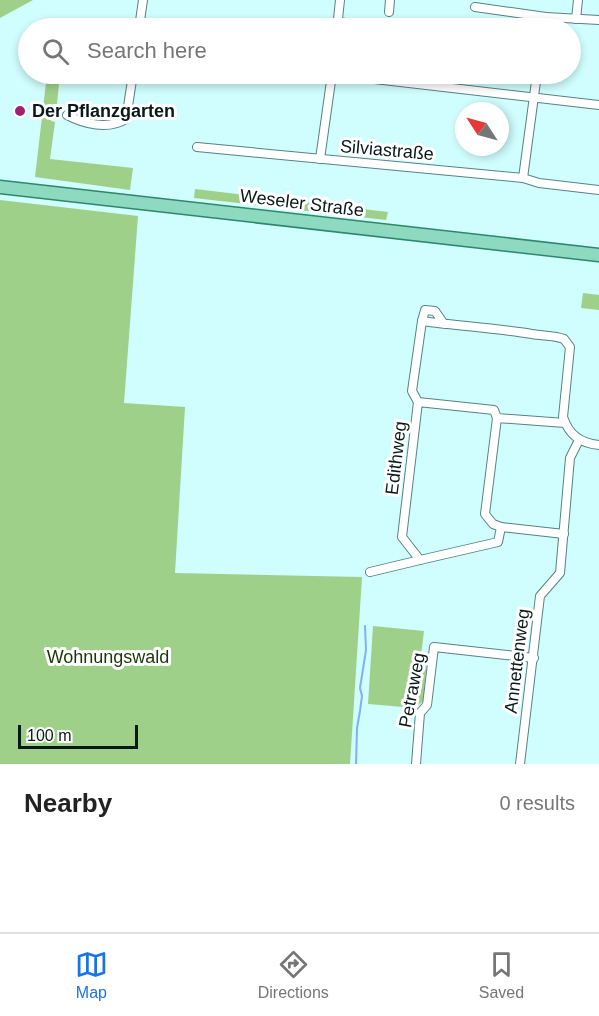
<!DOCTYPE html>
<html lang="en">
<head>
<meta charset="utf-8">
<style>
  :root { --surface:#fff; --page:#f2f2f2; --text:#222; --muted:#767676; --line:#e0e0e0; --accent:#1a73e8 }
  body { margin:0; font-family:Helvetica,sans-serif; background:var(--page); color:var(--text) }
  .compass { position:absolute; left:455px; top:102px; width:54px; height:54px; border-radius:50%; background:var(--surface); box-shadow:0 3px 9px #0003; rotate:306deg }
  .scale { position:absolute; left:18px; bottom:15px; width:120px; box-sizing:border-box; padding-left:6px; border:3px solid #081919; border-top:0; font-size:16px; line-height:21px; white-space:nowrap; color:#081919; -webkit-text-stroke:4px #fff; paint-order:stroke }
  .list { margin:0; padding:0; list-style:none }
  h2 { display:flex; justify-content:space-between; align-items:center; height:78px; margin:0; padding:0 24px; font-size:26px }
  h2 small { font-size:20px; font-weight:400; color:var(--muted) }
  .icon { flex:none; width:33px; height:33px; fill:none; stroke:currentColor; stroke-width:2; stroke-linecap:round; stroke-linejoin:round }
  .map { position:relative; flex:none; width:599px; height:764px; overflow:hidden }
  .search { position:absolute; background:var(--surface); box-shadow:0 3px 9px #0003; left:18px; right:18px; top:18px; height:66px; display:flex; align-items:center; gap:15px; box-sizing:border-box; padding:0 21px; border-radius:33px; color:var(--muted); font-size:22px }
  .sheet { height:168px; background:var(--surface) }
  nav { display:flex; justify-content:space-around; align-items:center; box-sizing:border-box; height:84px; border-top:2px solid var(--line); background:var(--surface); font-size:16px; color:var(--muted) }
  nav a { display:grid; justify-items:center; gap:3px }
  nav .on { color:var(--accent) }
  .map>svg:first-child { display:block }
</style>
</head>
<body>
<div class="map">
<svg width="599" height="764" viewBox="0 0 599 764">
  <rect width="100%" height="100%" fill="#d0fdfd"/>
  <g fill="#9ed089">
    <polygon points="0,0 33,0 0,18"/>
    <polygon points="47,74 60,74 57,104 53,104 51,121 55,122 50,159 133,168 130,190 35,177"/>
    <polygon points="195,189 388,212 386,220 194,198"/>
    <polygon points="0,200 138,216 124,403 185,407 175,573 362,577 350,764 0,764"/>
    <polygon points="583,293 599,295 599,310 581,308"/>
    <polygon points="373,626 424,631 421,656 427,660 423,701 415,708 368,704"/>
  </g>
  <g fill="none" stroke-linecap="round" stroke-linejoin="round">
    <polyline stroke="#81b1f3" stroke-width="2" points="356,764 357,728 360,711 362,696 360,688 366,650 365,626"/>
    <defs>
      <g id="street">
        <polyline points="475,7 546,17 599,20"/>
        <polyline points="389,12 390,0"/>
        <polyline points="576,19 578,0"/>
        <polyline points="338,22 383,28"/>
        <polyline points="139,28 143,0"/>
        <polyline points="337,28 340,0"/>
        <polyline points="544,28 546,17"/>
        <polyline points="331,74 599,105"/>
        <path d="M67 115C84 124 108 130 126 119L133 74"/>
        <polyline points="197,147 523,178 539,183 599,190"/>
        <polyline points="320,159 332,74"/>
        <polyline points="523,178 537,74"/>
        <path d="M444 324 435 311 425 310 422 321C459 326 495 328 532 334 543 336 554 335 564 339L570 347 563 417C569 435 580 443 599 445"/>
        <polyline points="418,402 412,391 422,321"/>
        <polyline points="497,418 485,514 493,524 501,527 498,542 420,560 402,537 418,402 494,410 497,418 565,423"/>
        <polyline points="501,527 564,534"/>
        <polyline points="370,572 420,560"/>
        <polyline points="416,764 420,713 427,705 434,647 534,658"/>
        <polyline points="520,764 540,596 560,573 570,458 579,440"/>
      </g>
      <polyline id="primary" points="0,187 599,255"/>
    </defs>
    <use href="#street" stroke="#588282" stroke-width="10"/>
    <use href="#primary" stroke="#2d876b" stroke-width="15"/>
    <use href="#street" stroke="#fff" stroke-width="8"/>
    <use href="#primary" stroke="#8ddac1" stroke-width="12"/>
  </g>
  <circle fill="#a02072" stroke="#fff" stroke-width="2" cx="20" cy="111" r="6"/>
  <g text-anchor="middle" stroke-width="6" stroke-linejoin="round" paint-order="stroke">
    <g font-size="18" font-weight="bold" fill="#081919" stroke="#fff" text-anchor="start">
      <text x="32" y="117">Der Pflanzgarten</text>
    </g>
    <g font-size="18" fill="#081919" stroke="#fff">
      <text transform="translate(387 150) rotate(5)" y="6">Silviastraße</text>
      <text transform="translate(302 203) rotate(7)" y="6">Weseler Straße</text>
      <text transform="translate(396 458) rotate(-83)" y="6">Edithweg</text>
      <text transform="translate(517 661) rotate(-83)" y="6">Annettenweg</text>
      <text transform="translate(412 690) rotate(-79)" y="6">Petraweg</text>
    </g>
    <g font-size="18" fill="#193806" stroke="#fff">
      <text x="108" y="663">Wohnungswald</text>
    </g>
  </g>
</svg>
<svg class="compass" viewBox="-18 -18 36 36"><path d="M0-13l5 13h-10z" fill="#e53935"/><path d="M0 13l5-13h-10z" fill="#767676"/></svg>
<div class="scale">100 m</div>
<div class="search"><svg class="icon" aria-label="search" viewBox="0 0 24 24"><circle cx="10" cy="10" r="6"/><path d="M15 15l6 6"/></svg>Search here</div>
</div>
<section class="sheet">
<h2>Nearby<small>0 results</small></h2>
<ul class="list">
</ul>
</section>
<nav>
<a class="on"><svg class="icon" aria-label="map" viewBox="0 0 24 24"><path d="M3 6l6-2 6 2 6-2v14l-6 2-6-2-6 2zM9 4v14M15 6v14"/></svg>Map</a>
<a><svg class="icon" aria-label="directions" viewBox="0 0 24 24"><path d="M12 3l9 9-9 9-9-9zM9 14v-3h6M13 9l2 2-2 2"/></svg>Directions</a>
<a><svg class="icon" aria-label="saved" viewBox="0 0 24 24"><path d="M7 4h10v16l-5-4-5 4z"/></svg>Saved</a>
</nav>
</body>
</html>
